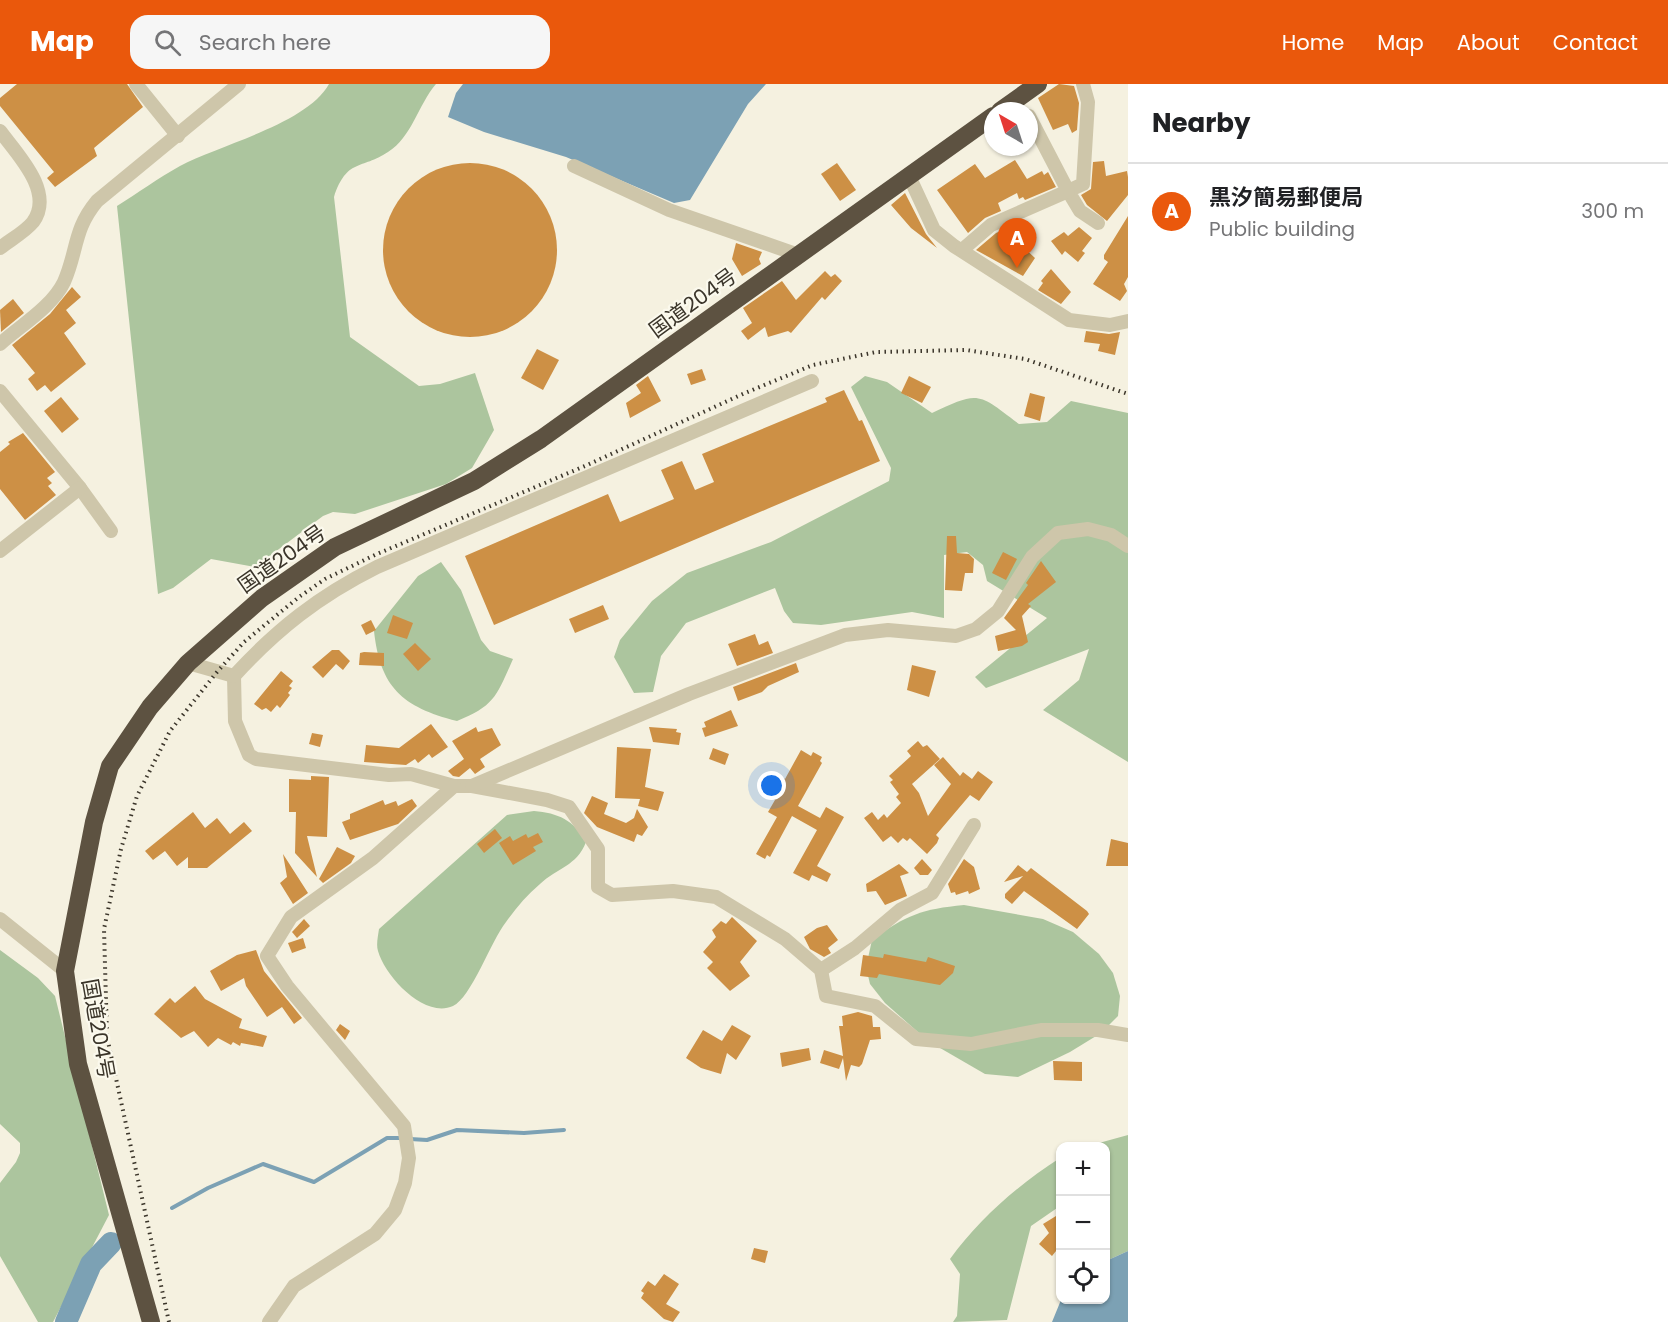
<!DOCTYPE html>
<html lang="en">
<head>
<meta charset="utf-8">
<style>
  :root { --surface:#fff; --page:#f6f6f6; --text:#202124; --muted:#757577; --line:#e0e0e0; --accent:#ea580c }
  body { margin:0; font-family:Poppins,"Noto Sans JP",sans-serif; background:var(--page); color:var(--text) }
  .controls { position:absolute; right:18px; bottom:18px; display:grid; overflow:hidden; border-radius:12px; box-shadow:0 2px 4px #0004 }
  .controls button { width:54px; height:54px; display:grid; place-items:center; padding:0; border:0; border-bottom:2px solid var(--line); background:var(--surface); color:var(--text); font:30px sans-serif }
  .compass { position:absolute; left:984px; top:18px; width:54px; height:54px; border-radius:50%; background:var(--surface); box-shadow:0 2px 4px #0004; rotate:321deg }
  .you { position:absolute; left:772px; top:702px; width:21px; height:21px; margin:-15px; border:4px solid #fff; border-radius:50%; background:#1a73e8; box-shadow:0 0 0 9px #1a73e833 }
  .badge { display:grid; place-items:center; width:39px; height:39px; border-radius:50%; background:var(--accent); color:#fff; font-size:20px; font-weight:700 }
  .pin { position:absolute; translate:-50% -50px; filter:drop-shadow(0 2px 3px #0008) }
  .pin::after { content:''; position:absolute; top:32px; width:21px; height:18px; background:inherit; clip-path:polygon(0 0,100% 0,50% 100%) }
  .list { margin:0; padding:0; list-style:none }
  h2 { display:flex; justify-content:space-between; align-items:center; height:78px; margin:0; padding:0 24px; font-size:26px }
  h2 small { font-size:20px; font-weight:400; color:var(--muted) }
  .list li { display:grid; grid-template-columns:39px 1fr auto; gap:18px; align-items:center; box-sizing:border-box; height:96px; padding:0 24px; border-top:2px solid var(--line) }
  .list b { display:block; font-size:22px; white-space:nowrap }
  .list p { margin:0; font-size:20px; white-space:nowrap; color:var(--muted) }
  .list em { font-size:20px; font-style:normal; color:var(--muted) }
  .icon { flex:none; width:33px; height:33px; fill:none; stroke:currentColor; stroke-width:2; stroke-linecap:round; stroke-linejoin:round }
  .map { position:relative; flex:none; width:1128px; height:1238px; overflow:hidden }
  header { display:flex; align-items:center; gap:36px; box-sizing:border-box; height:84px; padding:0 30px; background:var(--accent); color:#fff }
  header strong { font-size:28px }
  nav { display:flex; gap:33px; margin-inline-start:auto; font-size:21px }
  .search { width:420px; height:54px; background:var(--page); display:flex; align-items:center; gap:15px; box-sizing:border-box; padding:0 21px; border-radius:18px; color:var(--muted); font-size:22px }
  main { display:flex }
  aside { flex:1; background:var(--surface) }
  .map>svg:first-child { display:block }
</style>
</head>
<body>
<header>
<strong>Map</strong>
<div class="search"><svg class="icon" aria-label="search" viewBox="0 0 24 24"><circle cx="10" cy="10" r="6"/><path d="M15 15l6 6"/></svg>Search here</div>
<nav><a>Home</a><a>Map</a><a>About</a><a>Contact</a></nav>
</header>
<main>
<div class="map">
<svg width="1128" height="1238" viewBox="0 0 1128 1238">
  <rect width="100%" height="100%" fill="#f5f1e0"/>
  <g fill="#acc59e">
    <path d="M329 0H436C418 21 412 53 388 68 361 86 347 74 334 113L350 253 419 302 440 300 475 289 494 346 472 384 446 400 355 430 333 428 323 432 255 483 211 475 173 504 158 510 117 122C138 109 158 94 180 82 219 61 307 40 329 0Z"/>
    <path d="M865 292 887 298 932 329C980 306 978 309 1019 340L1047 338 1071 317 1128 329V678L1043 626 1079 596 1089 565 986 604 975 593 1047 534 987 497 983 481 967 468 944 471V534L912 528 821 541 793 539 784 527 775 504 686 539 661 572 653 608 634 609 614 573 620 556 652 517 687 489 771 458 889 397 891 384 851 303Z"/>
    <path d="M441 478 461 506 481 556 490 567 513 575C497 611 495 622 457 637 402 623 380 603 374 547L418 492Z"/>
    <path d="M534 727C558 729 574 736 586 758 577 782 557 784 540 800 527 811 516 824 506 838 491 857 471 914 453 922 424 935 385 892 378 867 376 861 378 852 379 845L507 731Z"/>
    <path d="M964 821 1043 835 1073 848 1099 870 1113 889 1120 912 1118 932 1101 949 1070 968 1018 993 985 990 928 957 885 919 870 900 866 883 872 856C906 831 922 825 964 821Z"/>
    <polygon points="0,866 38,894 55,912 109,1131 53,1238 38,1238 0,1172 0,1099 16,1078 20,1069 20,1059 0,1040"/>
    <polygon points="1128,1051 1128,1167 1106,1177 1106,1062 1088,1062"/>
    <path d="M1060 1074V1122L1031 1142 1007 1236 953 1238 957 1232 960 1190 950 1175C980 1134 1018 1101 1060 1074Z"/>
  </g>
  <g fill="#7ca1b4">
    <polygon points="463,0 766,0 748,20 690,116 674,119 566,73 484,48 448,33 456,9"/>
    <polygon points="1128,1167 1128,1238 1052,1238 1061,1216 1106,1216 1106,1177"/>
  </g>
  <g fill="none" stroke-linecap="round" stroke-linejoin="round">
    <g stroke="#7ca1b4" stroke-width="4">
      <polyline points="410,1055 427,1056 457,1046 524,1049 564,1046"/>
      <polyline points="172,1124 208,1104 263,1080 314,1098 387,1054 403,1054"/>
    </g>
    <polyline stroke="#7ca1b4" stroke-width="22" points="66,1238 91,1180 111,1159"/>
  </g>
  <g fill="#cd9045">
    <polygon points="17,0 127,0 143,23 94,64 97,72 55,103 47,94 54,88 0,22 0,14"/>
    <polygon points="1059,0 1074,2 1079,19 1077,46 1072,49 1068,40 1053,46 1038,14"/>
    <polygon points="1015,76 1027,95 1042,87 1044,91 1048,88 1056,103 1025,116 1023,113 1019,115 1017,109 998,119 1001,127 985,134 968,149 937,106 975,80 985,94"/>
    <polygon points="1104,77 1106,92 1127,87 1128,93 1128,111 1107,137 1087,121 1081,111 1091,105 1093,78"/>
    <polygon points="837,79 856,106 840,117 821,90"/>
    <circle cx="470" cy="166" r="87"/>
    <polygon points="905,109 926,150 937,164 911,144 891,121"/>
    <polygon points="1128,132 1128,193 1124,200 1127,207 1120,217 1093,200 1108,178 1104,175 1104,171"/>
    <polygon points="1014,141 1025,156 1020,160 1035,174 1023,192 976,166 996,149"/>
    <polygon points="1079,143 1092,154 1082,167 1085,169 1078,178 1065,167 1062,171 1051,157 1064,148 1068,152"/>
    <polygon points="736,159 762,168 759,175 761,180 742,192 732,175"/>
    <polygon points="1051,185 1071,208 1061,220 1038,206 1043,199 1041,197"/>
    <polygon points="825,187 831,193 835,190 842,197 825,216 822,213 791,249 788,247 768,253 765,243 748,256 741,247 752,239 743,224 782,197 796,216"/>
    <polygon points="72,203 81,213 66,226 76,239 64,249 86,280 51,308 45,301 37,307 28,295 35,289 12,261 50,230"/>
    <polygon points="13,215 24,229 1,248 0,226"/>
    <polygon points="1086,247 1109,250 1120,248 1115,271 1098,267 1100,260 1084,258"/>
    <polygon points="537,265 559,276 543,306 521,294"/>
    <polygon points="702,285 706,296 691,301 687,290"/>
    <polygon points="648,292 661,317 630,334 626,319 641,309 636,301"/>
    <polygon points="909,292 931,303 922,319 901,309"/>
    <polygon points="844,306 859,337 862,336 880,377 494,541 465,472 608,410 620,438 674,415 661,386 682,377 695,406 714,398 702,370 827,318 825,314"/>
    <polygon points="1030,309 1045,313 1040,337 1024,332"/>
    <polygon points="61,313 79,335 62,349 44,327"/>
    <polygon points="23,349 55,388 47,394 52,399 48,402 56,411 25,436 0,405 0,368 10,360 8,358"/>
    <polygon points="947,452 956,452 957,469 969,470 974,475 973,489 965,489 962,507 945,506"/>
    <polygon points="1003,468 1017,475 1006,496 992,489"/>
    <polygon points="1041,477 1056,498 1028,520 1031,522 1022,532 1028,558 1022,562 998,567 995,552 1016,546 1004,534 1028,501 1026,499"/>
    <polygon points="603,521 609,535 575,549 569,535"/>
    <polygon points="393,531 413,539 407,555 387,549"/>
    <polygon points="371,536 376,546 366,551 361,541"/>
    <polygon points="755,550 759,561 768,557 773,569 737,582 728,560"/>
    <polygon points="415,559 431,575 418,587 403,570"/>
    <polygon points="332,566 339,566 350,577 343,586 336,580 323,594 312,583"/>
    <polygon points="364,568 384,569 384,582 359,581 360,569"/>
    <polygon points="796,579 799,588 768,602 762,608 738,617 733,603"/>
    <polygon points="912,581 936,587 929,613 907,606"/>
    <polygon points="281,587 293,597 289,602 292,604 288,609 290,611 280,624 277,621 271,628 266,624 262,626 254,620"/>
    <polygon points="731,626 738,642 705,653 702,644 706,643 704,638"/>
    <polygon points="431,640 448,663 432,674 429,670 418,679 415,675 406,681 364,678 366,661 399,664"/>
    <polygon points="476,643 478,648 492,644 501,661 480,675 485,683 475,690 470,684 459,693 453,692 448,687 464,675 452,657"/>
    <polygon points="649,643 677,645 676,648 681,649 679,661 653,658"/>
    <polygon points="312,649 323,651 320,663 309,660"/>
    <polygon points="918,657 923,663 927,661 940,675 912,700 919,709 928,732 951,700 934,681 943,673 960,692 963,688 972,695 978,687 993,698 979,717 970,711 936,751 939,754 937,759 927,770 910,754 907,757 903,754 898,759 891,752 883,758 864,734 872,728 878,736 884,730 887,734 901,719 896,713 899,710 890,698 893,696 889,692 911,672 907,667"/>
    <polygon points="617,663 651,665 645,703 664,708 658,727 638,722 640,715 615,714"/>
    <polygon points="713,664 729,670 725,681 709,675"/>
    <polygon points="801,666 811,672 813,668 822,673 820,677 822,679 798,722 820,734 826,723 844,733 817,782 831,790 827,798 812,791 809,797 793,789 817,746 792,732 770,773 767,771 765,775 756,770 777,733 768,728 775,716 764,710 769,700 773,702 779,692 785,695"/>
    <polygon points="311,692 329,693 327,753 307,752 317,793 295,769 296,728 289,728 289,695 311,696"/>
    <polygon points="592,712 608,719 604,730 626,739 634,734 637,725 648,743 642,752 637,750 634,758 597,743 584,729"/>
    <polygon points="412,715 417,722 398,740 350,756 342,738 350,735 350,730 383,716 385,721 396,717 398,722"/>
    <polygon points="193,728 205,744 217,734 230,750 244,738 252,747 207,784 188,784 188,773 177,782 165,767 153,776 145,767"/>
    <polygon points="495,745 502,754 484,769 477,760"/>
    <polygon points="538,749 543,758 533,763 536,767 513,781 499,759 510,752 513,757 526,750 528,754"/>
    <polygon points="1111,755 1128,759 1128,782 1106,782"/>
    <polygon points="337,763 355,772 351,779 323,799 319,795"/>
    <polygon points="283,770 308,809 293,820 280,799 287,793"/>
    <polygon points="922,775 932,786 928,791 920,791 914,784"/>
    <polygon points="964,775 974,783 980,805 969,810 968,807 956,811 955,808 951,809 948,800"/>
    <polygon points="899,780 909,789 900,792 907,812 885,821 876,807 867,808 866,800"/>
    <polygon points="1018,781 1027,788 1031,784 1087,827 1089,830 1077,845 1024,807 1012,820 1005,814 1005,810 1023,792 1004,798"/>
    <polygon points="732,833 757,857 740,878 750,892 730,907 707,884 713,878 703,868 716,853 712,846 721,837 726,840"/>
    <polygon points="304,835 310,842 297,854 292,848"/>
    <polygon points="827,841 838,856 828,864 831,869 824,873 810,865 804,853 817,844"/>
    <polygon points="303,854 306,864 292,869 288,859"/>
    <polygon points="256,866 264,887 302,934 294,940 282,923 267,933 246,902 244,894 221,907 210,887 237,871"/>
    <polygon points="884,870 926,878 928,873 955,882 953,889 940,901 879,890 877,894 860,892 863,871 883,874"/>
    <polygon points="195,902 205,915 242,935 239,944 267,952 263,963 241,959 240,962 233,958 231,961 218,954 208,963 194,947 181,954 154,930 170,914 175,919"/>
    <polygon points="858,928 872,932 873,943 880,943 881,955 870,956 862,980 859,983 851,981 846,997 843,974 839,985 820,979 824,966 843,972 839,942 843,942 842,932"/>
    <polygon points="340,940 350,947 345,956 336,946"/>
    <polygon points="732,941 751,952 736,976 727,969 721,990 701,984 686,974 703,946 722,957"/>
    <polygon points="809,964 811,976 782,983 780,969"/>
    <polygon points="1053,977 1082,978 1082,997 1054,996"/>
    <polygon points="1056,1132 1060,1139 1060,1162 1052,1172 1039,1160 1049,1149 1043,1140"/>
    <polygon points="754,1164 768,1167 765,1179 751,1175"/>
    <polygon points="664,1190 679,1200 666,1220 680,1228 673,1238 664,1235 641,1214 644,1209 641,1207 648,1197 655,1202"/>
  </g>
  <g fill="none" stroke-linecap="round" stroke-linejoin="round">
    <g stroke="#cec6aa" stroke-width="14">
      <polyline points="136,0 178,52"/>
      <polyline points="1083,0 1088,18 1083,100 1068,107 1080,127 1098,139"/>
      <path d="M0 47C17 70 55 108 33 138 25 148 10 156 0 164"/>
      <polyline points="574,82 669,126 799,171"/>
      <polyline points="909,92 934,146 954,162 1069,236 1110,241 1128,237"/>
      <polyline points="962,166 991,141 1068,107 1029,32"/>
      <path d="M0 260C20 242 52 223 64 198 78 166 73 146 97 117L239 0"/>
      <path d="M812 297 377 483C319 512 277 545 234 592L235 637 249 671 256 675 389 691 411 690 454 702H472L547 716 569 723 598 765V803L612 811 673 807 716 813 785 855 821 886 826 912 875 922 916 955 971 960 1041 946H1098L1128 951"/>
      <polyline points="0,307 80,404 111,447"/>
      <polyline points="0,467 80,404"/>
      <polyline points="188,579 234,592"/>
      <polyline points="472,702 689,610 845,551 888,546 956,552 976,545 998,527 1032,473 1058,449 1088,445 1111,451 1128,462"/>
      <polyline points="0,835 65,887"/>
      <polyline points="821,886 855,864 900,826 932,809 974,741"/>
      <polyline points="269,1238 294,1202 375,1150 395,1126 405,1099 409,1074 404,1042 287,902 267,872 291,833 373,774 454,702"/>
    </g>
    <g stroke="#5d5241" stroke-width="18">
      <polyline points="1000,27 1038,0"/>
      <polyline points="151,1238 78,980 65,887 94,738 110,682 150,623 188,579 262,514 335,463 474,397 541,355 993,32"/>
    </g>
    <polyline stroke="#3b352a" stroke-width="4" stroke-dasharray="1.5 4.5" stroke-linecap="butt" points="169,1238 107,953 104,845 121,765 137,712 170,647 217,588 244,558 299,513 325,495 377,470 585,382 745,309 813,281 876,268 966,266 1025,275 1128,310"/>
  </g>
  <g text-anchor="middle" stroke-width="4.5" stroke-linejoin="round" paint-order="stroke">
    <g font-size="21" fill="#3b352a" stroke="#fbf9ed">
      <text transform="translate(693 219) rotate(-36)" y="7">国道204号</text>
      <text transform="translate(282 475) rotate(-35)" y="7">国道204号</text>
      <text transform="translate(98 945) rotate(80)" y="7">国道204号</text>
    </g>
  </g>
</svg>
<div class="controls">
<button>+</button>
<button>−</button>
<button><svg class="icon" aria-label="locate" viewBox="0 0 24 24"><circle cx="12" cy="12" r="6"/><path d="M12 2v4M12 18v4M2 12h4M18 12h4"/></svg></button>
</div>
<svg class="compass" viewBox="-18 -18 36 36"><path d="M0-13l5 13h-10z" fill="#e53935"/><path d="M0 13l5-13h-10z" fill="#757577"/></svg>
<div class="you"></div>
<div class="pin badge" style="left:1017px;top:184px">A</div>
</div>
<aside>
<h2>Nearby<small></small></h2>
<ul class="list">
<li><span class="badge">A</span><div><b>黒汐簡易郵便局</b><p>Public building</p></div><em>300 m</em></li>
</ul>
</aside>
</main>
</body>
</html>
